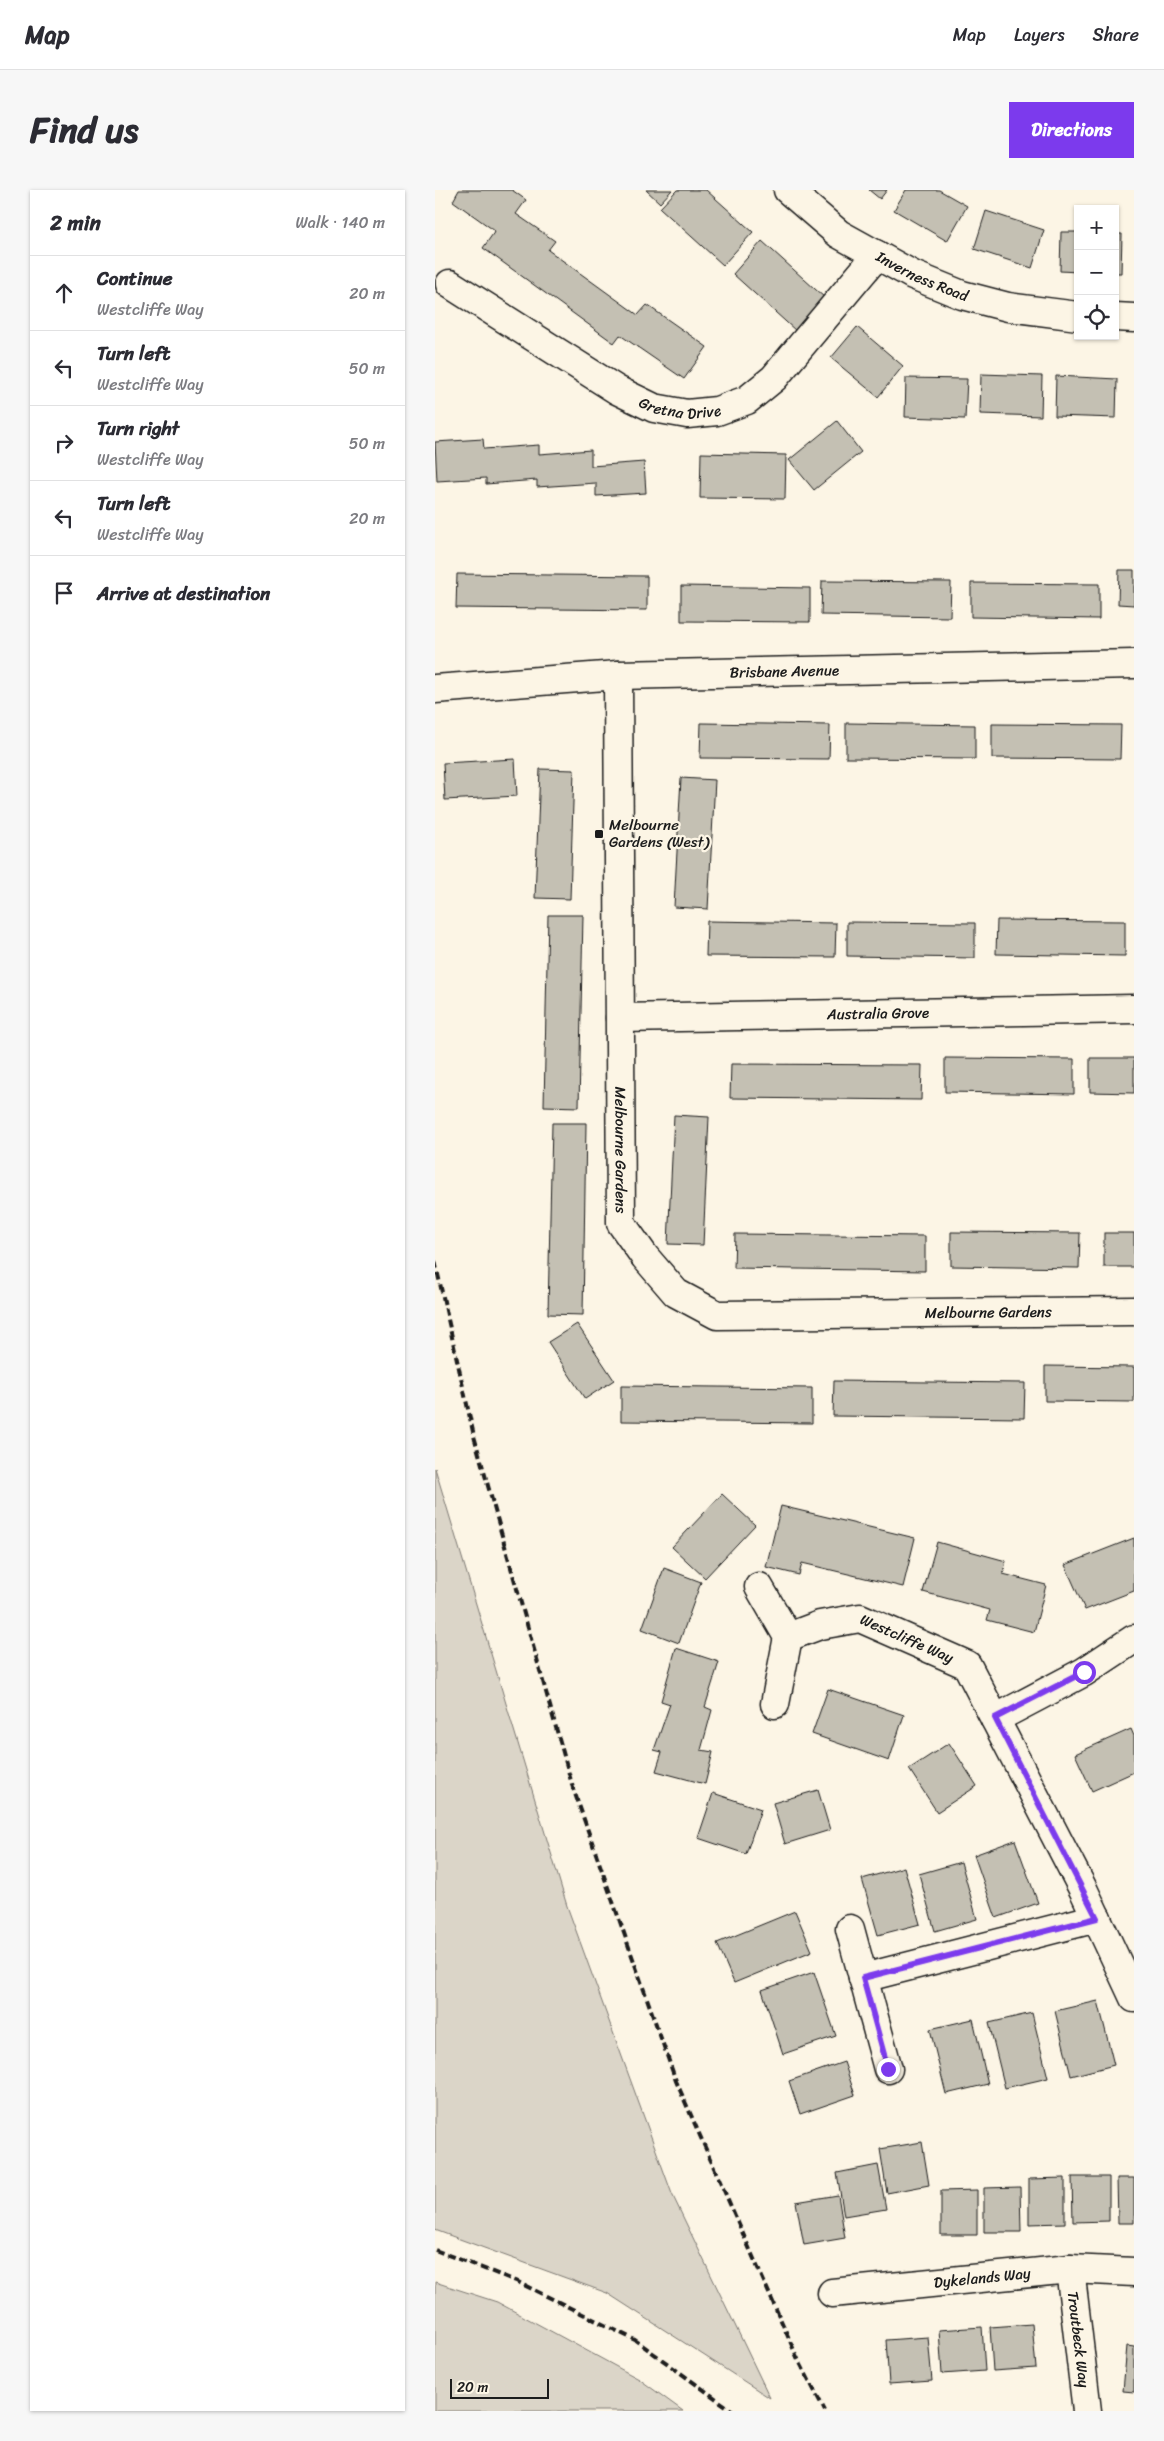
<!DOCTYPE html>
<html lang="en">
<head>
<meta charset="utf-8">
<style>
  :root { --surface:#fff; --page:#f7f7f7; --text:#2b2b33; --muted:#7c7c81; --line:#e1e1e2; --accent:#7c3aed }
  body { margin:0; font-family:Sriracha,sans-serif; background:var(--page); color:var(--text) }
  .controls { position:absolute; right:15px; top:15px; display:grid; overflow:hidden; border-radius:0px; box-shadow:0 1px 4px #0004 }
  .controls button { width:45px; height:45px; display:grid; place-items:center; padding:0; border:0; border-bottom:1px solid var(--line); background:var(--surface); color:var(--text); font:25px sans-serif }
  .scale { position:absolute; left:15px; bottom:12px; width:99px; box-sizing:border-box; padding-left:5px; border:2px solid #1c1c1c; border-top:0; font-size:14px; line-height:18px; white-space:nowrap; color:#1c1c1c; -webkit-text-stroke:4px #fcf5e5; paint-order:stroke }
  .stop { position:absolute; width:15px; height:15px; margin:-11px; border:4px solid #7c3aed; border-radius:50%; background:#fff }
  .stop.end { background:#7c3aed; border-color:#fff; box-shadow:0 1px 5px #0008 }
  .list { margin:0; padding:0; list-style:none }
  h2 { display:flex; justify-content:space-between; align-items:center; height:65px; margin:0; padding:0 20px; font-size:21px }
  h2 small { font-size:16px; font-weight:400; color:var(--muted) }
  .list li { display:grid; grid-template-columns:32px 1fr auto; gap:15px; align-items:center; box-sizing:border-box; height:75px; padding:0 20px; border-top:1px solid var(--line) }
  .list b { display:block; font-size:19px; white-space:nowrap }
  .list p { margin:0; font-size:16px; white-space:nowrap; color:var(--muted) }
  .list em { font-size:16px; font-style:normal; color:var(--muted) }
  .icon { flex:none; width:28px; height:28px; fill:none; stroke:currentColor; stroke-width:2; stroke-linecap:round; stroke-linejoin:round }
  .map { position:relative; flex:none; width:699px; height:2221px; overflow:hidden; border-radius:0px }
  header { display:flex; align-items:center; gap:30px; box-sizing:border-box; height:70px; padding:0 25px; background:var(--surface); border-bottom:1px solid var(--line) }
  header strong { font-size:24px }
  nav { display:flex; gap:28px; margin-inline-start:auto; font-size:18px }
  .intro { display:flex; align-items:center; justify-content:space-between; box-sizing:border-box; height:120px; padding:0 30px }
  h1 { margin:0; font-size:35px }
  .button { padding:12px 22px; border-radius:0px; background:var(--accent); color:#fff; font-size:18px; font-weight:700 }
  main { display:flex; gap:30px; padding:0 30px }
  aside { flex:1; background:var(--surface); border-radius:0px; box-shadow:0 1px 4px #0004 }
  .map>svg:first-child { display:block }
</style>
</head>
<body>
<header>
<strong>Map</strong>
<nav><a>Map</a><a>Layers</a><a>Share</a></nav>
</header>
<div class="intro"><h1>Find us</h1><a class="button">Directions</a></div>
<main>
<aside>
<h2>2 min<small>Walk · 140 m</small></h2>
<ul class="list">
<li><svg class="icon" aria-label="ahead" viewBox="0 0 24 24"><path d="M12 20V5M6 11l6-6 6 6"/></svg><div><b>Continue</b><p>Westcliffe Way</p></div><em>20 m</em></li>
<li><svg class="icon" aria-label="left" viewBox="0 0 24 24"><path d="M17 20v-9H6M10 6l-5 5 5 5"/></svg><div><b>Turn left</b><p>Westcliffe Way</p></div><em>50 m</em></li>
<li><svg class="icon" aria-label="right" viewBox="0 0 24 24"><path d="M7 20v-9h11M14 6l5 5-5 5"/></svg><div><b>Turn right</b><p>Westcliffe Way</p></div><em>50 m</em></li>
<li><svg class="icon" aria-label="left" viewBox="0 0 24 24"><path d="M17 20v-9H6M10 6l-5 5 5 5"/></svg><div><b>Turn left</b><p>Westcliffe Way</p></div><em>20 m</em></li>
<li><svg class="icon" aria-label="arrive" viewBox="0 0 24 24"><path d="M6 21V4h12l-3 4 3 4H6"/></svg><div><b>Arrive at destination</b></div></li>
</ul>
</aside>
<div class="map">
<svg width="699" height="2221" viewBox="0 0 699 2221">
  <rect width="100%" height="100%" fill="#fcf5e5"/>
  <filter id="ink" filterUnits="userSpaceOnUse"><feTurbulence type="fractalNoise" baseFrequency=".02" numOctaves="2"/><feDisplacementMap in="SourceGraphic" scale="10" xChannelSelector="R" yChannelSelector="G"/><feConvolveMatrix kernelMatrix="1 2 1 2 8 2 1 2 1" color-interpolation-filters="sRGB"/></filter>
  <g filter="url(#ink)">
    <g fill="#dbd5c8" stroke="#7c7872">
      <polygon points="0,1278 132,1716 237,2004 335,2208 172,2103 0,2040"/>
      <polygon points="0,2092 62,2112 204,2189 248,2221 0,2221"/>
    </g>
    <g fill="#c4c0b3" stroke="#1c1c1c">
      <polygon points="24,0 77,0 91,10 81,24 120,51 113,60 203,125 212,115 272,157 249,189 185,145 179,153 48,58 60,41 18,11"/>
      <polygon points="211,0 237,0 225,13"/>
      <polygon points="242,0 271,0 318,42 288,75 225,18"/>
      <polygon points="434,0 452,0 445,9"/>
      <polygon points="471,0 504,0 532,16 512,51 459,20"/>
      <polygon points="551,21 609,40 597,78 539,59"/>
      <polygon points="626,42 643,42 643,82 625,81"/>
      <polygon points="680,44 687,44 686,83 680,83"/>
      <polygon points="327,51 390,108 361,141 298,84"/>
      <polygon points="422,137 468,176 443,207 396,168"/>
      <polygon points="546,184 607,186 606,226 545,224"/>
      <polygon points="621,186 682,189 681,228 620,226"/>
      <polygon points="471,188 532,189 530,229 470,227"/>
      <polygon points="402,231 426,262 379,300 354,270"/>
      <polygon points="48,249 49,259 104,255 104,264 156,260 156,276 209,272 211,303 161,306 161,293 102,297 102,290 51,294 51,288 2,291 0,252"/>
      <polygon points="266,263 351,265 350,309 265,308"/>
      <polygon points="684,380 699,380 699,415 683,414"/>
      <polygon points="22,384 212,386 212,420 21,418"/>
      <polygon points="387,391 516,392 515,427 386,425"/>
      <polygon points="536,393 664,394 664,429 536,427"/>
      <polygon points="246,396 375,398 375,432 246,431"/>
      <polygon points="266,533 395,535 394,569 265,568"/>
      <polygon points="411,533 540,535 540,569 411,568"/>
      <polygon points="557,534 686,535 685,569 557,568"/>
      <polygon points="80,569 82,606 10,610 8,573"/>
      <polygon points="105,579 139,580 135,709 100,708"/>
      <polygon points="246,588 280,590 273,719 239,717"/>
      <polygon points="113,725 148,725 144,917 109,916"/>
      <polygon points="562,730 690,731 690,766 561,764"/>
      <polygon points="272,731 401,733 400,767 271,766"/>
      <polygon points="412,732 540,733 540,768 412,766"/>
      <polygon points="510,868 639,869 639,904 510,902"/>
      <polygon points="655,868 699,868 699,903 655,902"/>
      <polygon points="296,874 487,875 486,910 295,908"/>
      <polygon points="239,925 274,927 268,1055 233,1054"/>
      <polygon points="117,933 151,933 148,1125 113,1124"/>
      <polygon points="516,1042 645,1043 644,1078 516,1076"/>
      <rect x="669" y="1043" width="30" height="34"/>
      <polygon points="300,1044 490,1046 490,1081 299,1078"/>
      <polygon points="142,1134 179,1190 150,1209 113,1152"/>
      <polygon points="610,1176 699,1177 699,1212 610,1211"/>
      <polygon points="399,1191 590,1193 589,1228 398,1226"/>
      <polygon points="186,1196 377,1198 377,1233 186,1231"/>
      <polygon points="287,1304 320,1335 270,1388 237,1357"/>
      <polygon points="346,1316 480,1348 468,1397 367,1373 364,1385 331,1377"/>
      <polygon points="699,1348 699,1401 650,1420 630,1375"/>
      <polygon points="502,1352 571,1371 568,1384 611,1395 599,1442 552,1430 555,1420 488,1402"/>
      <polygon points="229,1378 266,1392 244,1453 207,1439"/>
      <polygon points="241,1458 284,1472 270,1517 277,1520 266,1560 278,1562 270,1594 221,1581 227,1562 219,1560 235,1514 226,1511"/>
      <polygon points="393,1499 469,1525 454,1571 377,1544"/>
      <polygon points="696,1539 699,1546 699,1582 657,1601 640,1564"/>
      <polygon points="514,1553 542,1596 502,1622 474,1579"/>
      <polygon points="383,1600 395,1640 350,1654 338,1613"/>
      <polygon points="278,1603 326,1619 311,1664 263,1648"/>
      <polygon points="580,1650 603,1713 561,1728 539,1665"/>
      <polygon points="526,1672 542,1729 500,1741 484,1684"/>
      <polygon points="469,1677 485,1734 443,1745 427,1689"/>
      <polygon points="360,1721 377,1761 299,1793 282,1753"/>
      <polygon points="379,1782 401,1846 348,1864 327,1800"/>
      <polygon points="663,1811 679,1875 636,1886 620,1821"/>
      <polygon points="597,1823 613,1888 570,1898 554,1833"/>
      <polygon points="538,1829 553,1894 511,1904 495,1839"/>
      <polygon points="409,1872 420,1905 365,1924 354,1891"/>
      <polygon points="487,1952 494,1995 452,2003 445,1959"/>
      <polygon points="443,1975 451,2019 409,2026 402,1983"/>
      <polygon points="637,1987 674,1987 674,2031 638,2032"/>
      <polygon points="630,1988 630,2033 594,2034 594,1989"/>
      <polygon points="682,1988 699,1988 699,2033 683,2033"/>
      <polygon points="585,1997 586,2042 549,2042 549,1998"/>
      <polygon points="542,2000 542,2045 506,2045 506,2001"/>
      <polygon points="403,2005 410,2048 369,2055 361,2012"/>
      <polygon points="597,2134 601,2178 558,2181 555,2137"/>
      <polygon points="547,2137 550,2181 507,2184 504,2140"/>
      <polygon points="493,2147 497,2191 454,2194 451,2150"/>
      <polygon points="692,2156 699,2157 699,2202 688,2201"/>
    </g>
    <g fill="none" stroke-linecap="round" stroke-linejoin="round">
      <defs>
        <g id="street">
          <path id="s1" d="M353 0 404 44 478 85 527 105 573 117 643 126"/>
          <path id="s2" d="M15 94 182 200 219 218 252 224 282 221 312 210 339 188 442 65"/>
          <polyline points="680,127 699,128"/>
          <path id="s3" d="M183 485 186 1033 210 1067 241 1103 282 1125 699 1121"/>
          <path id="s4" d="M0 499 183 485 699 474"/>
          <path id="s5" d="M185 828 699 819"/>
          <polyline points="324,1397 353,1447 340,1514"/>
          <path id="s6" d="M353 1447 385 1435 425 1428 532 1475 649 1701 699 1808"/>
          <polyline points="560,1529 649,1482 699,1449"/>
          <polyline points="415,1739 453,1879"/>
          <polyline points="428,1788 662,1728"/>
          <path id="s7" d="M635 2079 652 2221"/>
          <path id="s8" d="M397 2103 635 2079 699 2082"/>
        </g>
      </defs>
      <use href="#street" stroke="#1c1c1c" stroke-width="31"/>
      <use href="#street" stroke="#fcf5e5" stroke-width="28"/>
      <g stroke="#1c1c1c" stroke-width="4" stroke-dasharray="8 4" stroke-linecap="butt">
        <polyline points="0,1071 39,1246 138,1598 241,1891 362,2167 390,2221"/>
        <polyline points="0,2060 81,2091 200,2150 298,2221"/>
      </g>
    </g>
  </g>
  <g fill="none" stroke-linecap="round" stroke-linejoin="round" filter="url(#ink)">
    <polyline stroke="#7c3aed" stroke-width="6" points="453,1879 428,1788 662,1728 560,1528 649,1482"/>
  </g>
  <rect fill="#1c1c1c" stroke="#fcf5e5" stroke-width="2" x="159" y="639" width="10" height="10" rx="2.5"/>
  <g text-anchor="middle" stroke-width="4.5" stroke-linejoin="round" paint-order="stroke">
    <g font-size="15" fill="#1c1c1c" stroke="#fcf5e5">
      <text dy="5" stroke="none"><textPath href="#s1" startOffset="161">Inverness Road</textPath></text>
      <text dy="5" stroke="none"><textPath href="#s2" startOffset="265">Gretna Drive</textPath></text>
      <text dy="5" stroke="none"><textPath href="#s4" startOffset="350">Brisbane Avenue</textPath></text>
      <text dy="5" stroke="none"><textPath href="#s5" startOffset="258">Australia Grove</textPath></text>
      <text dy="5" stroke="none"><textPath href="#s3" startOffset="475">Melbourne Gardens</textPath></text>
      <text dy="5" stroke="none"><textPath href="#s3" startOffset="955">Melbourne Gardens</textPath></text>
      <text dy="5" stroke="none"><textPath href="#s6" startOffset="126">Westcliffe Way</textPath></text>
      <text dy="5" stroke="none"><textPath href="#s8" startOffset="151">Dykelands Way</textPath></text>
      <text dy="5" stroke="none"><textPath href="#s7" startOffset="71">Troutbeck Way</textPath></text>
    </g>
    <g font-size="15" fill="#1c1c1c" stroke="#fcf5e5" text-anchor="start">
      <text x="174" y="640">Melbourne<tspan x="174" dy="17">Gardens (West)</tspan></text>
    </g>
  </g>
</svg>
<div class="controls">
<button>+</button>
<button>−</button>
<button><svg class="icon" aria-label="locate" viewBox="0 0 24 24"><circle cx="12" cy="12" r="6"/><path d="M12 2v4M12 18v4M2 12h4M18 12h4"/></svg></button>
</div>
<div class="scale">20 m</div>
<div class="stop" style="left:649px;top:1482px"></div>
<div class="stop end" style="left:453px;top:1879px"></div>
</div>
</main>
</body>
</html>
